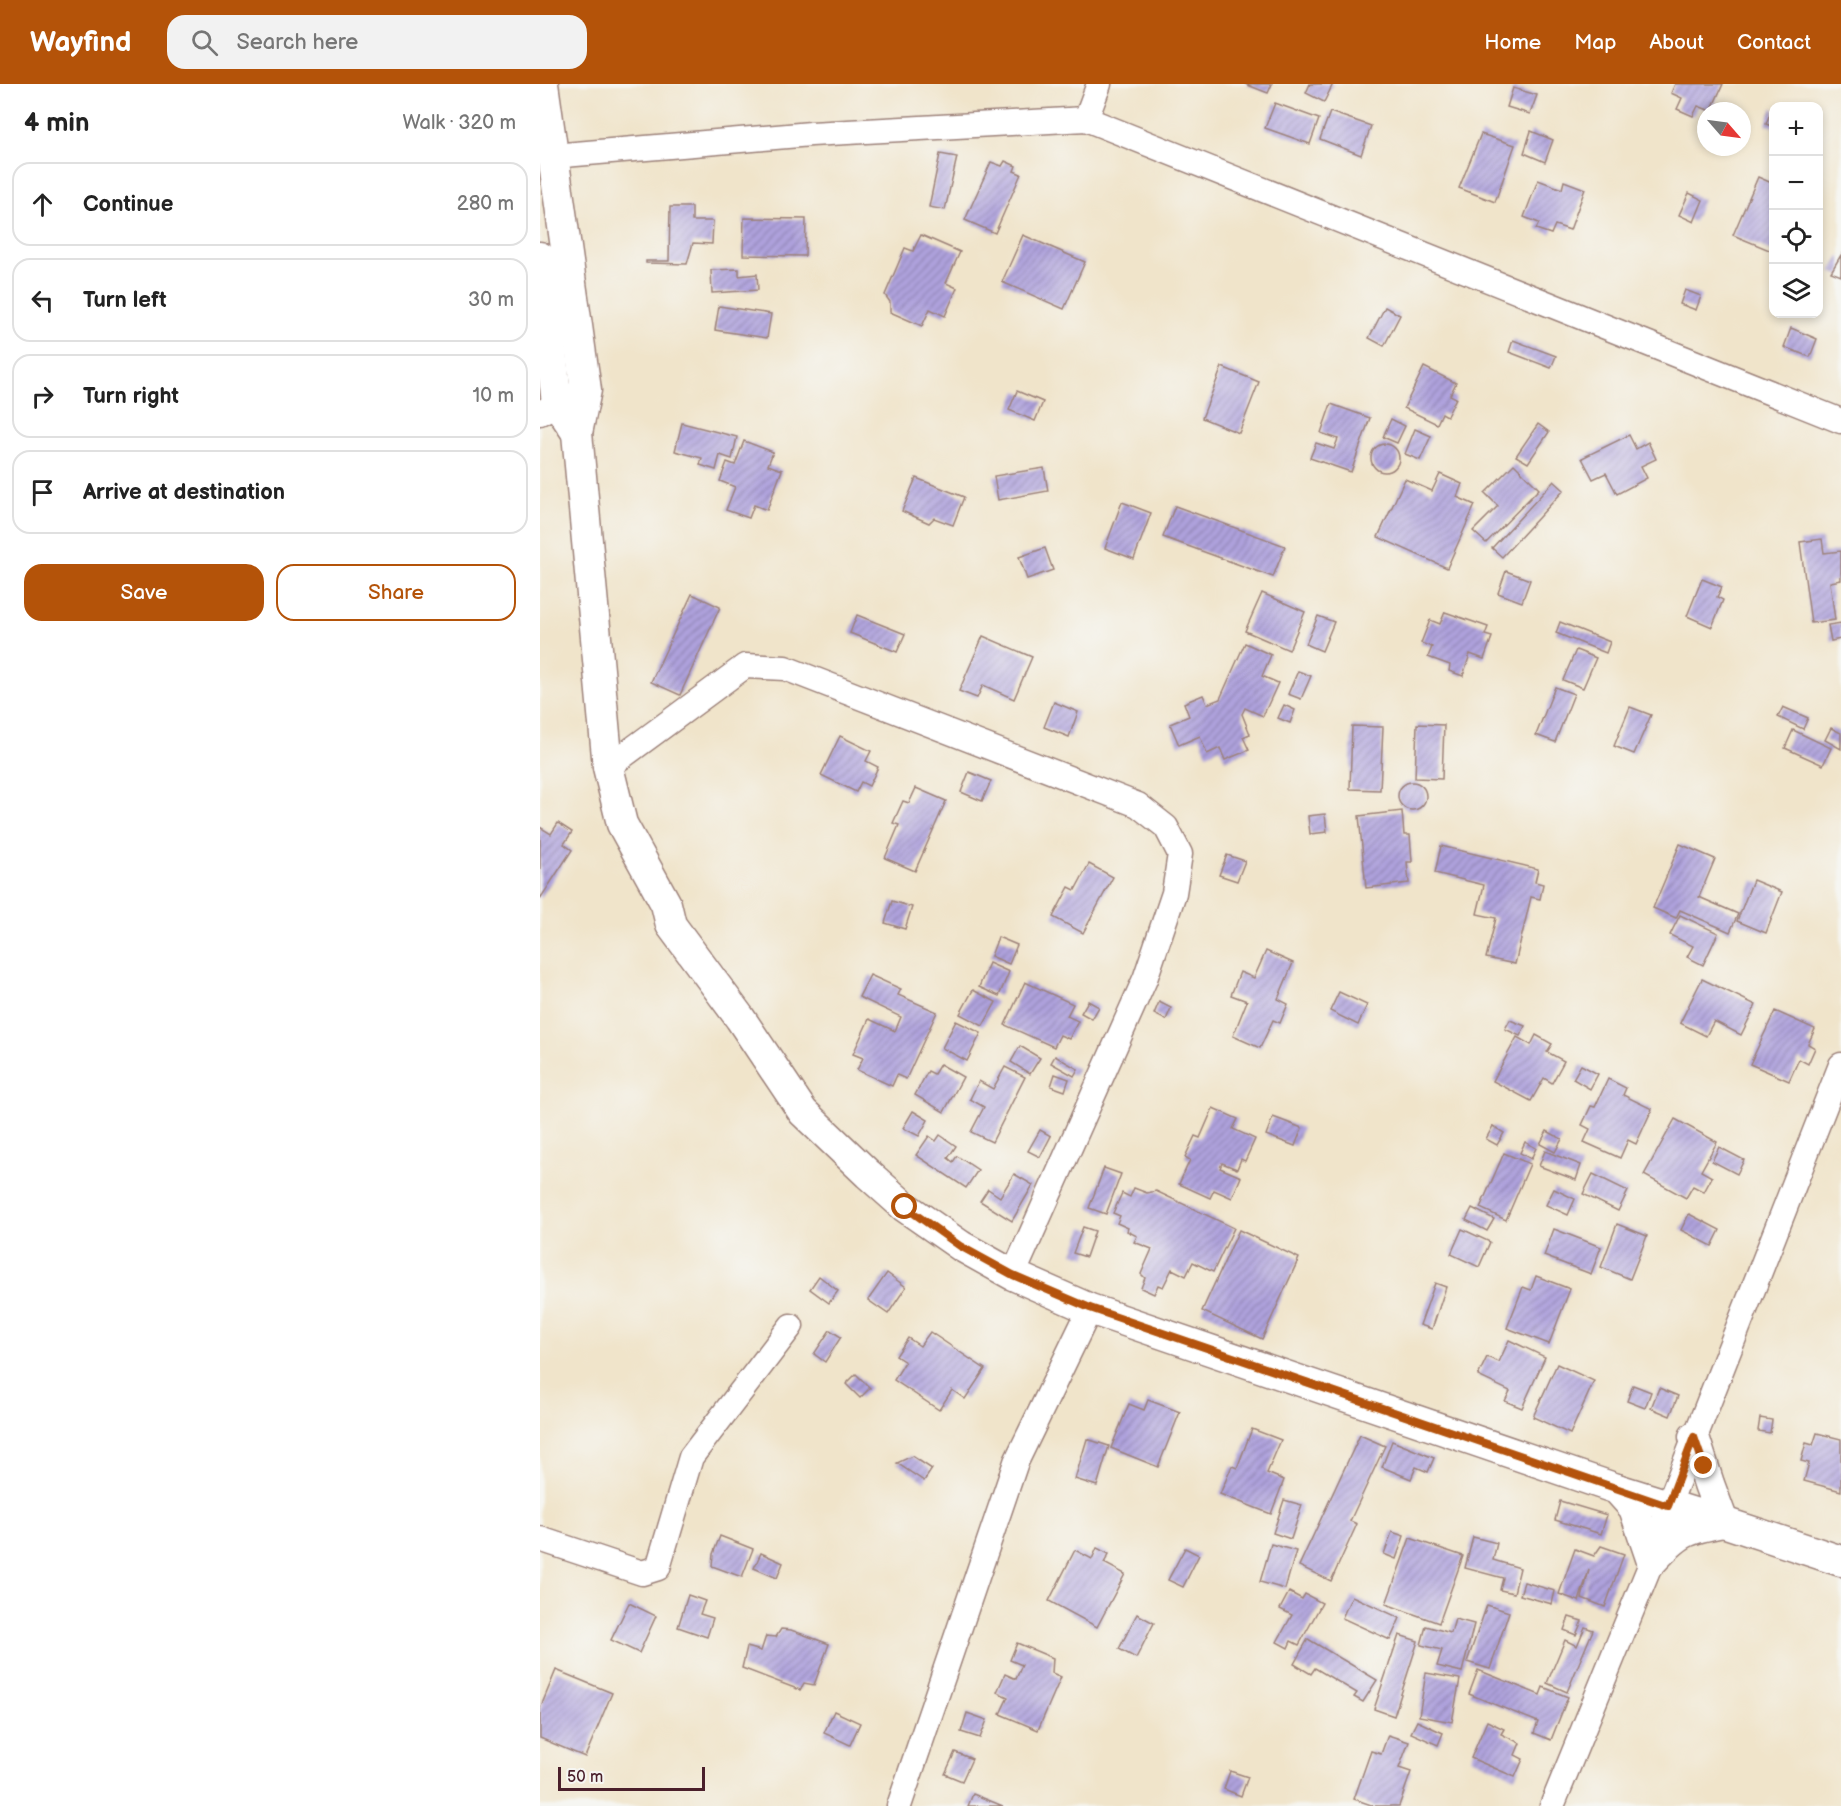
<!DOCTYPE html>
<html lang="en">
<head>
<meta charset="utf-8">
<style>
  :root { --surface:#fff; --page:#f2f2f2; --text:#222; --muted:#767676; --line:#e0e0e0; --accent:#b45309 }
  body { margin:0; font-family:"Balsamiq Sans",sans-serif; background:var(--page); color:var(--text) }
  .controls { position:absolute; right:18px; top:18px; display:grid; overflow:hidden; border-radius:12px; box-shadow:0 3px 9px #0003 }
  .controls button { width:54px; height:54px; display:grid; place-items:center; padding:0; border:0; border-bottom:2px solid var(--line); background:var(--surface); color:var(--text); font:30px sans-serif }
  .compass { position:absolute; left:1157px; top:18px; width:54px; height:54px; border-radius:50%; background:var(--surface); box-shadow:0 3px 9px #0003; rotate:118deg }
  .scale { position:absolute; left:18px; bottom:15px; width:147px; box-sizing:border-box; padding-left:6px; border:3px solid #4a1f2b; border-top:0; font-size:16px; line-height:21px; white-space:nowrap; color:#4a1f2b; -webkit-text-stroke:4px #f6f6f2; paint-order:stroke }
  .stop { position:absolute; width:18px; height:18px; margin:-14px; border:4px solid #b45309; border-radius:50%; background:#fff }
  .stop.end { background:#b45309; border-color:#fff; box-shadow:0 2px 6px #0008 }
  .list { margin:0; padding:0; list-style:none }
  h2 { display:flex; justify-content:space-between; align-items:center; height:78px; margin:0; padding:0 24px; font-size:26px }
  h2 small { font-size:20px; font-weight:400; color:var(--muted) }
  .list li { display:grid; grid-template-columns:39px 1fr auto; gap:18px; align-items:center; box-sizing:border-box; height:84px; margin:0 12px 12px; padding:0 12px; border:2px solid var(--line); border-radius:18px }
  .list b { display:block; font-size:22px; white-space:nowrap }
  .list em { font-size:20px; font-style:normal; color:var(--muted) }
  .actions { display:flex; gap:12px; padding:18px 24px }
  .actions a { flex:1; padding:14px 0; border:2px solid var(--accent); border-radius:18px; text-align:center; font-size:21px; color:var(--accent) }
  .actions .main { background:var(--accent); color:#fff }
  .icon { flex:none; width:33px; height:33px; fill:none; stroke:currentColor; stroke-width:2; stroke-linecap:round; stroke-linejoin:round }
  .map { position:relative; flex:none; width:1301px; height:1722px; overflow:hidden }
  header { display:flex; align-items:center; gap:36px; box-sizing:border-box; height:84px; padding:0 30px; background:var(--accent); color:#fff }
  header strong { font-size:28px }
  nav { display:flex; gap:33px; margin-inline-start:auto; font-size:21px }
  .search { width:420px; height:54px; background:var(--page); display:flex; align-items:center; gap:15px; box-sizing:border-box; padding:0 21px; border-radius:18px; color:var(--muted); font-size:22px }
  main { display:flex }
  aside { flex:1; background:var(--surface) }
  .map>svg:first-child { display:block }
</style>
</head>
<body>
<header>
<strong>Wayfind</strong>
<div class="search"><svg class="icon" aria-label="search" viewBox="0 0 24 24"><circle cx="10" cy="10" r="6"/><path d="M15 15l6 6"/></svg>Search here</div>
<nav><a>Home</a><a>Map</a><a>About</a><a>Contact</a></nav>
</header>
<main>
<aside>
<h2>4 min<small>Walk · 320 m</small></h2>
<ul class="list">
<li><svg class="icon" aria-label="ahead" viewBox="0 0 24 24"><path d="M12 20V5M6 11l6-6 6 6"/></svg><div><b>Continue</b></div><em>280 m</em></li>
<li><svg class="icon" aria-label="left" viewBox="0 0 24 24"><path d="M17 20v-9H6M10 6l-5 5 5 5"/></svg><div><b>Turn left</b></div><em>30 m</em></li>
<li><svg class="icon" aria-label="right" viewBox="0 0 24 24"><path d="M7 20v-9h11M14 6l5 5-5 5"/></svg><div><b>Turn right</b></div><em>10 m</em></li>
<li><svg class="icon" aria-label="arrive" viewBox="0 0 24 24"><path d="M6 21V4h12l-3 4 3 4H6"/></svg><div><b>Arrive at destination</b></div></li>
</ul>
<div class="actions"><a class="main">Save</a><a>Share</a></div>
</aside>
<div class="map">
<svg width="1301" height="1722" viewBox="0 0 1301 1722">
  <defs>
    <pattern id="building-hatch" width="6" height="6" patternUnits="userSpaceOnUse" patternTransform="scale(1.5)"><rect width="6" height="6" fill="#afa2dd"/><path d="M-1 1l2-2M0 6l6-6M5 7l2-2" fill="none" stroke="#9083b3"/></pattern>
  </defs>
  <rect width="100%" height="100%" fill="#f6f6f2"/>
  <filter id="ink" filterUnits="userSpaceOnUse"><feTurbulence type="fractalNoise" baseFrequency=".0167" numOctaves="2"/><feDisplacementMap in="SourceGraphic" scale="12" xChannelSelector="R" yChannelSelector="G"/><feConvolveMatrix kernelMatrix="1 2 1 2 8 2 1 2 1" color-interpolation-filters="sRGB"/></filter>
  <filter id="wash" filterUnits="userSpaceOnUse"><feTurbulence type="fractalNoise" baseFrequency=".008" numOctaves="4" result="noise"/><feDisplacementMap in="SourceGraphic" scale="24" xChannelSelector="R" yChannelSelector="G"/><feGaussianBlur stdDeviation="1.35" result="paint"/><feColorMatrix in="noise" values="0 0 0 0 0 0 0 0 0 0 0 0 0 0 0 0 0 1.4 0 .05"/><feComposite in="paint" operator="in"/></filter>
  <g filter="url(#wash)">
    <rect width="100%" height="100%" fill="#f0e4ca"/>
    <g id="blocks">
      <g fill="url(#building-hatch)">
        <polygon points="705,0 732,0 728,9"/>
        <polygon points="770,0 793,0 784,18 766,9"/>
        <polygon points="1135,0 1183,0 1171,27 1158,22 1153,32 1137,25 1142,14 1131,9"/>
        <polygon points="973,4 997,11 990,30 967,23"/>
        <polygon points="735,19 779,35 770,60 725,44"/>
        <polygon points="1232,24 1234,25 1234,43 1226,40"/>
        <polygon points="790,28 831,42 821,71 780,55"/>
        <polygon points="991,47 1013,56 1005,78 984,69"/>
        <polygon points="941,50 975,61 955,118 919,104"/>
        <polygon points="400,70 417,73 405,126 389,123"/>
        <polygon points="465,77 476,82 474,87 481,90 455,149 425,136 451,78 462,82"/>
        <polygon points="1218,93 1234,100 1234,168 1193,151"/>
        <polygon points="998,96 1022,105 1024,97 1045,105 1030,146 1015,141 1011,150 996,145 999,139 984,133"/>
        <polygon points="1149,109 1163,116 1154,138 1139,131"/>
        <polygon points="130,123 152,123 152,137 173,137 172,160 153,159 147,180 106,179 106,177 129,177"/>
        <polygon points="204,134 266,135 265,172 203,171"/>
        <polygon points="381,151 420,168 406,199 417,204 405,232 390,225 382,242 350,228 350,218 345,211 365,164 373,167"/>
        <polygon points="483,151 545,178 524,225 462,198"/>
        <polygon points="1301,171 1301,192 1291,188"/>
        <polygon points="199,185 199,192 217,190 218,206 172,209 171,186"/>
        <polygon points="1145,206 1161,212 1156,226 1140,220"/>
        <polygon points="179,222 231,230 227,254 175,246"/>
        <polygon points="845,223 860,231 844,262 829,254"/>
        <polygon points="1251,244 1277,255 1270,273 1244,263"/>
        <polygon points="973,256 1016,272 1011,284 969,268"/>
        <polygon points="682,283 719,298 699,349 662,334"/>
        <polygon points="884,283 916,299 910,311 916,314 907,332 902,329 897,340 864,324"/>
        <polygon points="477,307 503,318 495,337 469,326"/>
        <polygon points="791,320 830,334 811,388 770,374 776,359 794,365 798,355 781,349"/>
        <polygon points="851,335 865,342 857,359 843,353"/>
        <polygon points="142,339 197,353 192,375 180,371 176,386 160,381 162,374 135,367"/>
        <polygon points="998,340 1009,348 988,379 976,372"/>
        <polygon points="875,345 891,352 880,376 865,370"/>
        <polygon points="1089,351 1096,365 1108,358 1116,375 1101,382 1107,394 1077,410 1066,389 1053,395 1042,374"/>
        <polygon points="204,357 233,368 228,381 242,386 227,426 214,421 209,434 186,426 195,403 180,397 187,378 195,381"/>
        <circle cx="845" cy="374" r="14"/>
        <polygon points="974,380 999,405 946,459 933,447 958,422 945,409"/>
        <polygon points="504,384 508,407 458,416 454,392"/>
        <polygon points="900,390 922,400 917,413 935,421 907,484 838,453 865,395 892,407"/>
        <polygon points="376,394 424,413 413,441 394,434 389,439 362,427"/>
        <polygon points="1014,397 1024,406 962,473 952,464"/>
        <polygon points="582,418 611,429 594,475 565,464"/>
        <polygon points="635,422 745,462 733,493 623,453"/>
        <polygon points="1282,455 1284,469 1301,467 1301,496 1290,498 1295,536 1271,539 1260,458"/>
        <polygon points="505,464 513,486 487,495 479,473"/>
        <polygon points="966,487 990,496 982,518 958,509"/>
        <polygon points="1162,495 1182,503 1177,513 1183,516 1172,543 1147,532"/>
        <polygon points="722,509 765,528 749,566 705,547"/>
        <polygon points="152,510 180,523 140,611 111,598"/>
        <polygon points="905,528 948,543 945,551 952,553 944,575 930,570 923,592 909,587 910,581 888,573 892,563 881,559 890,536 900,540"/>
        <polygon points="317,531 365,550 357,568 310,549"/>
        <polygon points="778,532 794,538 782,567 766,560"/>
        <polygon points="1020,538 1070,558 1066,569 1016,549"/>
        <polygon points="1301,539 1301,555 1291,557 1288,541"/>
        <polygon points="443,552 492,573 474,615 443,601 437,614 419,607"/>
        <polygon points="705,559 731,571 722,592 738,599 723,632 705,624 702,630 710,650 703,653 709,666 685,676 680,664 667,670 660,652 639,661 630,640 649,632 644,619 663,611 667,620 680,615"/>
        <polygon points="1036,566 1056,574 1043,604 1023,596"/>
        <polygon points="758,587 771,592 761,615 748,610"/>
        <polygon points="1015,603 1034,610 1015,658 996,651"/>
        <polygon points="514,618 538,628 529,653 504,643"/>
        <polygon points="744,621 755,626 750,639 738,634"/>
        <polygon points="1090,623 1111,631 1094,670 1074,662"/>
        <polygon points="1243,623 1268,634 1263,645 1238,633"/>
        <polygon points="877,640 904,641 902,695 875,694"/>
        <polygon points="812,642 843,643 840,706 810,705"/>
        <polygon points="1291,644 1301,649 1301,665 1285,656"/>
        <polygon points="1253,646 1291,664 1283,681 1245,664"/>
        <polygon points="300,652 331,667 326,677 338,683 329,702 321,698 316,708 281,691"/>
        <polygon points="429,688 451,697 442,717 421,708"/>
        <circle cx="872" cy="712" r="14"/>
        <polygon points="376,704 406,717 375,787 345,774 359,741 353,739 363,717 369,719"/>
        <polygon points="862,727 864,751 870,751 872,778 867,778 869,799 826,804 819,732"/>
        <polygon points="785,730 787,748 770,750 768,732"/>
        <polygon points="18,739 32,748 24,760 32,766 0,815 0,743 11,750"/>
        <polygon points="1140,760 1175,775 1159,813 1198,830 1190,848 1140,826 1136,834 1113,824"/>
        <polygon points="901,762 998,785 995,798 1003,800 1000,815 991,813 975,880 946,874 956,834 937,830 944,801 895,789"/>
        <polygon points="687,771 705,777 697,797 679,791"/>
        <polygon points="549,780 573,793 543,849 513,833 529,803 535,806"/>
        <polygon points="1213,796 1242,808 1226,849 1197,837"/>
        <polygon points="352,817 372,823 365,845 345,839"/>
        <polygon points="1140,831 1178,849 1163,881 1147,873 1153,862 1130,851"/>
        <polygon points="458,853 477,861 469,880 451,872"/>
        <polygon points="726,867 753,879 738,915 748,920 740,939 733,936 720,964 693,952 707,917 691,911 700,888 714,894"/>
        <polygon points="449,879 469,888 459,912 439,903"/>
        <polygon points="330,891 361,905 358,911 397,928 366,995 357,991 352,1002 317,986 323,974 313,970 329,935 355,947 361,933 319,913"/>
        <polygon points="1162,895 1216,921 1201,951 1174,937 1166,952 1140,939"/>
        <polygon points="485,898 533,920 527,932 538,937 529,955 520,951 514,963 465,941"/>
        <polygon points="433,906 456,918 443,942 420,930"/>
        <polygon points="799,908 827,921 818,941 790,927"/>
        <polygon points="548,917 559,923 552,935 541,929"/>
        <polygon points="619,918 631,924 626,936 614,930"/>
        <polygon points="1235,927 1275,945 1268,960 1275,964 1268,980 1259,975 1249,997 1210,980"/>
        <polygon points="970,936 985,942 980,952 965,945"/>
        <polygon points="416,937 441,949 427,977 402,964"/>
        <polygon points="996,951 1012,960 1007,968 1024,977 1012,999 1004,994 991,1017 953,997 977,953 991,961"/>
        <polygon points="480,962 500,974 490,990 471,978"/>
        <polygon points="515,972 538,985 534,992 511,979"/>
        <polygon points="400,980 423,993 404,1028 375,1011 388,987 394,990"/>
        <polygon points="1041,981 1058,990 1050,1005 1033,995"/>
        <polygon points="465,983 485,993 452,1058 431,1048 444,1023 430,1015 439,997 453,1005"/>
        <polygon points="515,990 529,995 525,1007 511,1002"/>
        <polygon points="1068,995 1086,1004 1083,1011 1112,1025 1096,1060 1088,1056 1080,1074 1044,1058 1050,1045 1042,1041 1051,1022 1055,1023"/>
        <polygon points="673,1024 698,1035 693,1045 715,1055 705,1077 701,1075 697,1085 682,1079 680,1084 701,1093 692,1114 674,1106 670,1114 639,1100 650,1076 645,1073 655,1052 660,1054"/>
        <polygon points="373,1027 388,1036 379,1052 363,1044"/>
        <polygon points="733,1033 762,1044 755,1062 726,1051"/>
        <polygon points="1135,1035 1177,1058 1161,1087 1172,1093 1164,1108 1153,1102 1146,1114 1104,1091"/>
        <polygon points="953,1042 964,1049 957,1061 946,1055"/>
        <polygon points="500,1046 511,1052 500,1073 488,1067"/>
        <polygon points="1007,1047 1022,1055 1015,1068 1000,1060"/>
        <polygon points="400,1051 416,1062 408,1074 413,1078 417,1072 438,1086 426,1104 376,1071 389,1052 396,1057"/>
        <polygon points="985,1058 996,1064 991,1075 980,1069"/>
        <polygon points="1179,1063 1204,1076 1197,1090 1172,1077"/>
        <polygon points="1005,1067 1041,1081 1036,1096 999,1082"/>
        <polygon points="964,1069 990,1080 966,1136 940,1124"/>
        <polygon points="564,1084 581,1090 566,1130 549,1124"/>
        <polygon points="474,1090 493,1101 472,1137 440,1117 448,1105 460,1113"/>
        <polygon points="1053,1090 1088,1107 1078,1127 1043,1110"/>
        <polygon points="594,1104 607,1109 616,1107 694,1144 673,1188 653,1178 646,1192 632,1185 623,1203 618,1201 614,1210 601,1204 605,1194 601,1190 612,1165 594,1158 597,1152 587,1147 588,1144 577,1139 580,1132 573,1129 582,1109 590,1113"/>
        <polygon points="1014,1105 1035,1115 1028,1131 1006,1121"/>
        <polygon points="932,1124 954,1135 947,1147 926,1136"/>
        <polygon points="1149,1130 1180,1146 1172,1162 1141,1146"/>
        <polygon points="1077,1140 1107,1152 1090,1195 1061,1183"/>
        <polygon points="543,1143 555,1147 546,1173 533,1169"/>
        <polygon points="922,1145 950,1158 939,1183 911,1170"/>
        <polygon points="1014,1145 1061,1163 1051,1190 1004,1172"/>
        <polygon points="699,1146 759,1174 722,1255 662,1227"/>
        <polygon points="347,1189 366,1203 348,1230 328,1216"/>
        <polygon points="279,1192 298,1207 289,1219 270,1205"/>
        <polygon points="996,1192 1030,1205 1009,1260 967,1244 983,1203 991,1206"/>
        <polygon points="895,1199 906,1203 892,1245 880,1241"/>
        <polygon points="290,1246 301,1253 285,1278 274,1270"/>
        <polygon points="390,1248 445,1285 425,1315 412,1306 399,1326 354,1296 365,1278 356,1272 368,1254 380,1262"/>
        <polygon points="969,1256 1005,1273 982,1324 965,1317 970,1307 938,1292 947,1273 959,1278"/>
        <polygon points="1017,1280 1054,1297 1030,1350 993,1333"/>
        <polygon points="316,1290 330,1304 320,1314 306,1300"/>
        <polygon points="1093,1301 1111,1308 1105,1324 1087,1317"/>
        <polygon points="1119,1304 1138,1312 1130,1332 1111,1324"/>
        <polygon points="608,1316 640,1328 618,1383 571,1364 589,1320 604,1326"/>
        <polygon points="1220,1334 1232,1336 1230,1349 1218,1347"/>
        <polygon points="712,1345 741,1356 727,1389 744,1396 731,1430 680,1410 692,1382 697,1384"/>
        <polygon points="1277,1349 1301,1355 1301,1407 1264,1397 1269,1379 1261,1377 1266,1359 1273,1361"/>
        <polygon points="820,1351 845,1362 810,1437 817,1440 791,1497 759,1482"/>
        <polygon points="547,1355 569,1362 557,1402 535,1395"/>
        <polygon points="852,1357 894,1374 888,1388 876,1383 871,1395 842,1383"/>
        <polygon points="372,1372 392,1385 384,1397 357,1379"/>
        <polygon points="744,1416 762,1421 751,1455 733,1449"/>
        <polygon points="1020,1417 1067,1431 1061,1450 1015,1436"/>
        <polygon points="852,1448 864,1452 856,1475 844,1470"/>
        <polygon points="180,1452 213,1465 202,1493 172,1482 173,1470"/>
        <polygon points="933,1453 957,1459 953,1476 980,1484 974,1509 960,1506 963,1494 925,1484"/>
        <polygon points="870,1454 923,1472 899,1539 846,1520"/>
        <polygon points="731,1460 756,1467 745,1505 720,1498"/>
        <polygon points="1061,1462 1084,1470 1065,1523 1042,1514 1049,1486 1039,1517 1019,1510 1035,1465 1054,1472"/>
        <polygon points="557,1464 569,1470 564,1479 585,1490 557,1543 509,1517 535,1466 552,1475"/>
        <polygon points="645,1464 659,1471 643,1503 628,1496"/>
        <polygon points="221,1469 243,1479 237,1494 214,1484"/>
        <polygon points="984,1498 1015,1507 1012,1520 980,1511"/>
        <polygon points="749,1508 762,1515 765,1510 782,1519 759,1561 751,1557 748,1564 737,1558 752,1531 740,1525"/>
        <polygon points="148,1511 165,1517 160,1530 173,1534 167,1553 138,1543"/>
        <polygon points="812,1512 860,1534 850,1556 802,1534"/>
        <polygon points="89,1519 116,1532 99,1569 71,1556"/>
        <polygon points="947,1521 969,1528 950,1585 927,1578"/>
        <polygon points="597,1530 614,1539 596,1574 579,1565"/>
        <polygon points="1029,1533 1042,1537 1036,1551 1024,1546"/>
        <polygon points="915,1535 934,1540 922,1588 897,1582 902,1566 881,1561 886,1542 911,1549"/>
        <polygon points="1045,1543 1053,1546 1027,1608 1007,1599 1025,1556 1037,1562"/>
        <polygon points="241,1545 251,1546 289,1560 274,1601 264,1599 260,1606 202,1584 207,1563 221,1567 226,1552 236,1553"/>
        <polygon points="859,1551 878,1557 854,1632 834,1625"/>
        <polygon points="768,1555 837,1596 823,1618 814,1613 817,1609 775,1584 771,1590 754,1580"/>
        <polygon points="477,1559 513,1574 512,1589 521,1593 498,1646 460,1630 468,1613 457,1608 465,1590 476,1595 482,1581 470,1576"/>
        <polygon points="16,1586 72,1609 45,1673 0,1654 0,1625"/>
        <polygon points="938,1586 1000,1611 1003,1603 1028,1613 1011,1656 994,1649 998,1638 929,1610"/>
        <polygon points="886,1589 920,1595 912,1638 879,1632"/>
        <polygon points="294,1627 320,1639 310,1661 284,1649"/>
        <polygon points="427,1629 447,1636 440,1654 421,1648"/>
        <polygon points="877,1637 903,1649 898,1661 871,1649"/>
        <polygon points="947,1637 964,1645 961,1650 980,1659 975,1671 983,1675 975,1693 931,1674"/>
        <polygon points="848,1651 869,1658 859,1684 871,1688 859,1722 834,1722 814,1715 831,1667 841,1670"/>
        <polygon points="415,1668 432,1675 422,1697 405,1690"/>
        <polygon points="690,1687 708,1693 701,1712 684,1705"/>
        <polygon points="433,1710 463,1722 428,1722"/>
      </g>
    </g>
  </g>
  <g filter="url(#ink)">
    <use href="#blocks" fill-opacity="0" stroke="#9d827a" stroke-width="1.5"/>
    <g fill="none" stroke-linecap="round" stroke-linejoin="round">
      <defs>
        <g id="minor">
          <polyline points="546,35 1301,337"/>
          <polyline points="12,72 271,50 546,35 559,0"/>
          <polyline points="0,329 33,311"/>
          <polyline points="68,683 205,582 245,584 598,721 626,743 640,770 634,809 605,895 473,1191"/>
          <polyline points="0,1455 102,1489 118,1484 151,1373 251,1242"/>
          <polyline points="359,1722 476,1378 550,1225"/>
          <polyline points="1012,1722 1112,1477 1128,1422 1301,981"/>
        </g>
        <g id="major">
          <polyline points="3,0 46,306 37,349 68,683 82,740 126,820 131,841 200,934 263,1028 328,1090 365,1123 421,1162 473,1191 550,1225 1077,1405 1183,1438 1301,1477"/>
          <polyline points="0,173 17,319 37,349"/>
          <path d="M1077 1405 1094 1424 1112 1477C1139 1448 1145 1445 1183 1438L1169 1400 1154 1353"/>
        </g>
      </defs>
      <use href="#minor" stroke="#9d827a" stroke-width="27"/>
      <use href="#major" stroke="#9d827a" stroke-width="33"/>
      <use href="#minor" stroke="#fff" stroke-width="24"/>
      <use href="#major" stroke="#fff" stroke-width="30"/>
    </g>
  </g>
  <g fill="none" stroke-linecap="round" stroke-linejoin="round" filter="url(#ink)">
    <polyline stroke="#b45309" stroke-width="8" points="365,1123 420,1162 473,1191 550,1224 1128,1422 1154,1353 1164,1382"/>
  </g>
</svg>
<div class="controls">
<button>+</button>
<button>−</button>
<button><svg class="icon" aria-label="locate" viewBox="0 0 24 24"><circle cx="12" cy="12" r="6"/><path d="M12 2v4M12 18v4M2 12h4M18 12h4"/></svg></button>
<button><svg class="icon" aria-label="layers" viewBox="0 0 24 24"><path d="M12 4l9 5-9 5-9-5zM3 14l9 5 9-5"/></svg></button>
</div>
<svg class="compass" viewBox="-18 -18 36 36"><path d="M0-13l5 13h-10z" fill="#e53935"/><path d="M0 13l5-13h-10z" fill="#767676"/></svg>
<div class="scale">50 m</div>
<div class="stop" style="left:365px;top:1123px"></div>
<div class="stop end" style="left:1164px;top:1382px"></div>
</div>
</main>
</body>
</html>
